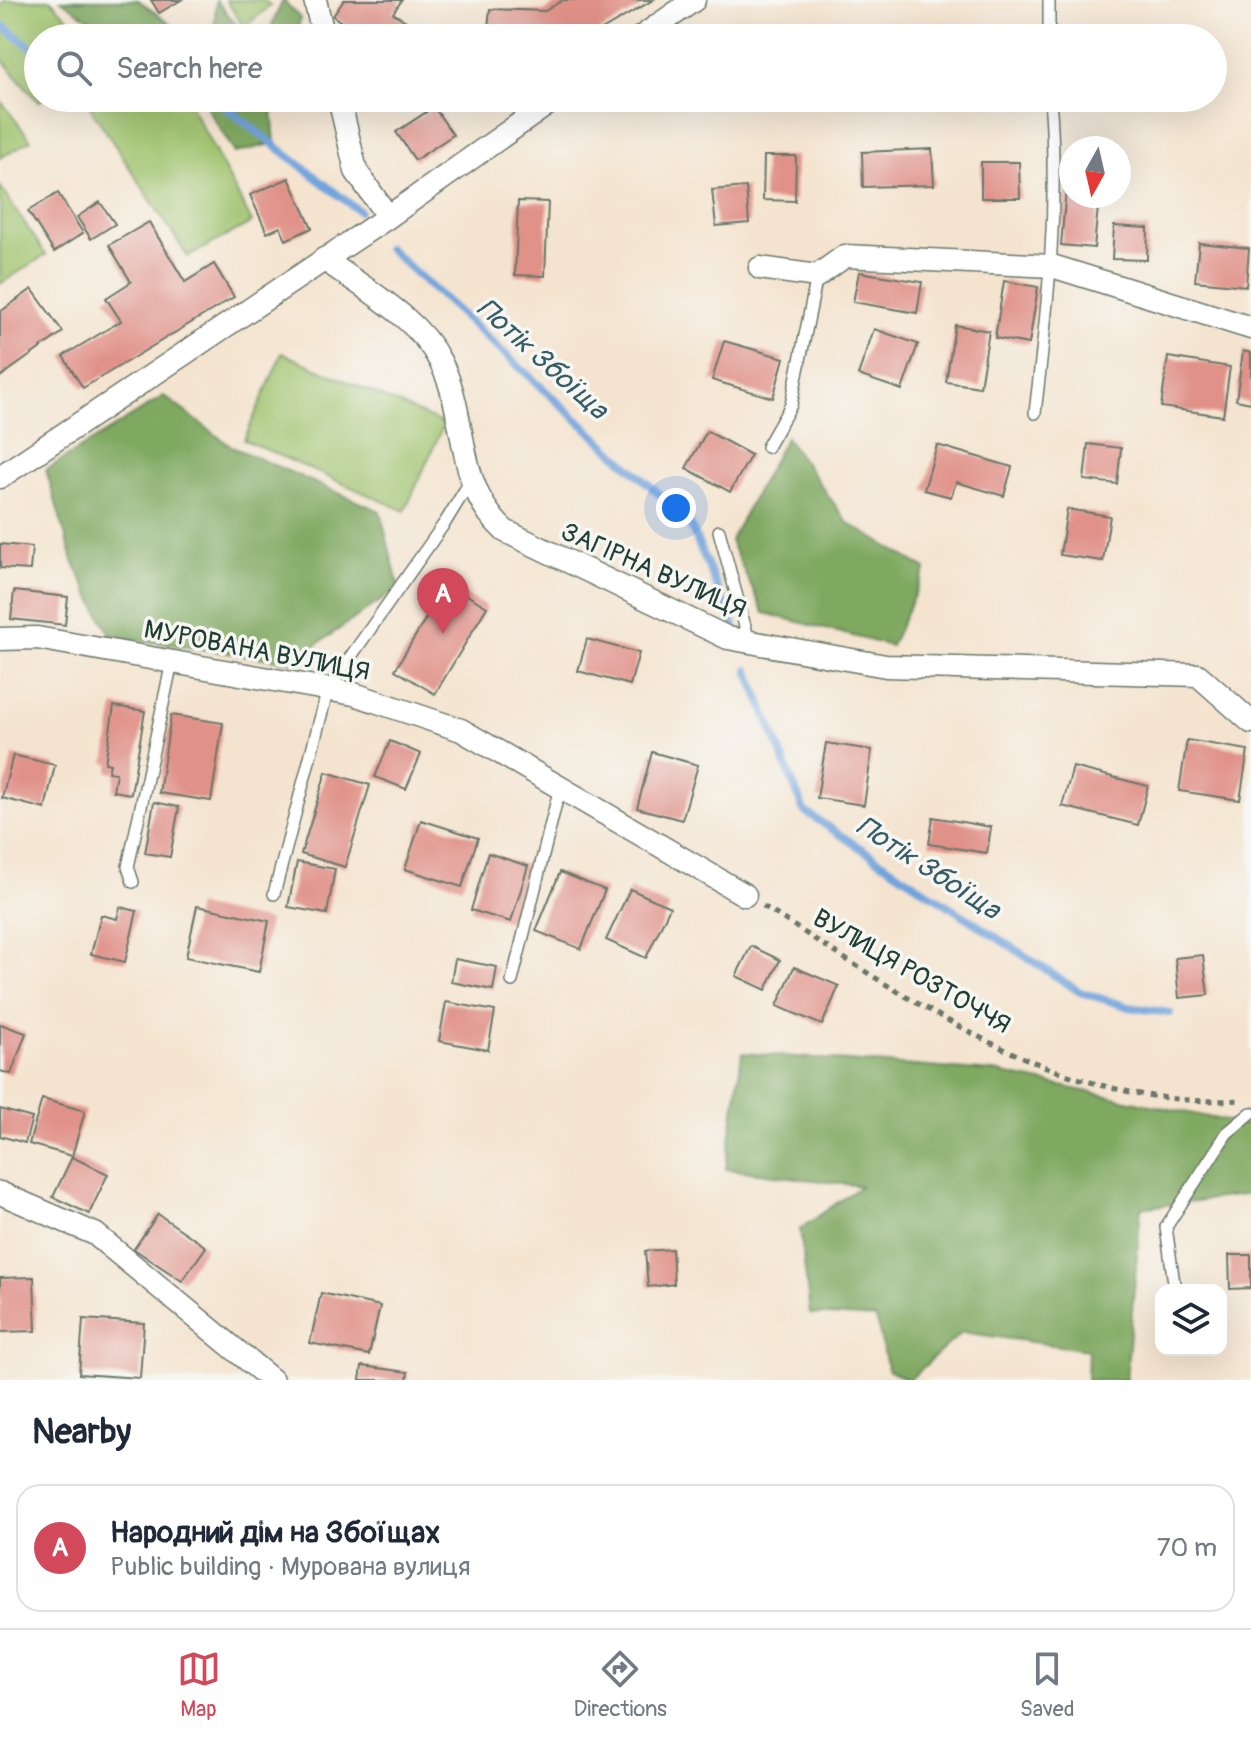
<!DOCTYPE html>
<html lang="en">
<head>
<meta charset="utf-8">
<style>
  :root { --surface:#fff; --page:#f6f6f7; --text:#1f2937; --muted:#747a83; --line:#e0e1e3; --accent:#d1495b }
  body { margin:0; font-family:Pangolin,sans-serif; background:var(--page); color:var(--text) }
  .controls { position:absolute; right:24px; bottom:24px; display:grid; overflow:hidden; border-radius:16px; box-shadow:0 8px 32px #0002 }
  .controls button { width:72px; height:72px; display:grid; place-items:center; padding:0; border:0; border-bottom:2px solid var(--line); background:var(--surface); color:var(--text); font:40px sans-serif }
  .compass { position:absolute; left:1059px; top:136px; width:72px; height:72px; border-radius:50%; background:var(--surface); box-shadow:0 8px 32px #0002; rotate:188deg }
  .you { position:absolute; left:676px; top:508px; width:28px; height:28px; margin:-20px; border:6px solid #fff; border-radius:50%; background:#1a73e8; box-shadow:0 0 0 12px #1a73e833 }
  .badge { display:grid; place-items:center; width:52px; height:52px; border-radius:50%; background:var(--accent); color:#fff; font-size:26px; font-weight:700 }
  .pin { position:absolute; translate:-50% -66px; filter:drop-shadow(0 2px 4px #0008) }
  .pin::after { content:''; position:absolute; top:42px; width:28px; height:24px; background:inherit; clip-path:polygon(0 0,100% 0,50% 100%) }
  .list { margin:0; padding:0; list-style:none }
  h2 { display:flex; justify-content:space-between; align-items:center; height:104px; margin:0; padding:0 32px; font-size:34px }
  h2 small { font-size:26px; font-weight:400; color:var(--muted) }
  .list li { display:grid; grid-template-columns:52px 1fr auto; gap:24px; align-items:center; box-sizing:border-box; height:128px; margin:0 16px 16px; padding:0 16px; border:2px solid var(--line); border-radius:24px }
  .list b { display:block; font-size:30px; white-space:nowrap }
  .list p { margin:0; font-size:26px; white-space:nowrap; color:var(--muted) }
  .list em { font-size:26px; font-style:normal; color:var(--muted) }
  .icon { flex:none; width:44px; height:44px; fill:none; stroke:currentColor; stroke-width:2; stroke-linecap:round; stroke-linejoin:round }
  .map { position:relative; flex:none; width:1251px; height:1380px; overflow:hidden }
  .search { position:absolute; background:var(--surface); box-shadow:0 8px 32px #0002; left:24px; right:24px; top:24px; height:88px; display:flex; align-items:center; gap:20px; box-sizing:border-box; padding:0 28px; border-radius:44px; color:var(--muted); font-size:30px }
  .sheet { height:248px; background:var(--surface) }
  nav { display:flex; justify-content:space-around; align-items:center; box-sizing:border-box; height:112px; border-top:2px solid var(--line); background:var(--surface); font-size:22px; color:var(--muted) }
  nav a { display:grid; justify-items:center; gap:4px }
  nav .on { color:var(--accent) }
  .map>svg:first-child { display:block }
</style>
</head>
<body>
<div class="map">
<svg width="1251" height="1380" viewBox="0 0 1251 1380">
  <rect width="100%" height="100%" fill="#f6f6f2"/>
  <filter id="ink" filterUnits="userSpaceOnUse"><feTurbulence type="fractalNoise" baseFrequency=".0125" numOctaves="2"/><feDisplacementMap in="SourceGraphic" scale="16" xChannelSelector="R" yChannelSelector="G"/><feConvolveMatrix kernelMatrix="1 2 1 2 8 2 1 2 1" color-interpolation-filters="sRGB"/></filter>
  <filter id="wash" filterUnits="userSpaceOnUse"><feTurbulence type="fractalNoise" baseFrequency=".006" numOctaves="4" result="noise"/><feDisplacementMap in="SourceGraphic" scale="32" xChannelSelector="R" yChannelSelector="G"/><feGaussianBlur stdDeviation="1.8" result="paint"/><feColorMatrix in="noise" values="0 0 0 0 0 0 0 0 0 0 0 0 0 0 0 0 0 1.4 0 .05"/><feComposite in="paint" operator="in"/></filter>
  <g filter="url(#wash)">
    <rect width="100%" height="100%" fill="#f4e4cf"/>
    <g fill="#9fc26c" stroke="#5f8050" stroke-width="2">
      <polygon points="5,0 51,0 86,38 38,38 38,98 45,98 38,102 0,57 0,6"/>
      <polygon points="226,0 265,0 270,6 244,27"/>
      <polygon points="84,98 187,98 252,222 188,257"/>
      <polygon points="0,100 31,140 0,158"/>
      <polygon points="0,186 46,255 0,284"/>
      <polygon points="282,353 444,424 405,511 244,440"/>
    </g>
    <g fill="#7fa860" stroke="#4f724a" stroke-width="2">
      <polygon points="61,0 138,0 184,34 214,35 216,0 247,38 117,38"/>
      <polygon points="283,0 300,18 297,38 266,38"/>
      <polygon points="201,98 271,98 275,143 235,153"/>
      <polygon points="164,396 232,447 380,511 399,588 291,662 111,636 74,564 46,470"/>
      <polygon points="786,437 848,523 926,569 891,646 764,613 730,541"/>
      <polygon points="742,1053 994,1072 1251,1126 1251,1194 1141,1208 1126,1380 1087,1380 1088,1350 962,1332 909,1380 888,1370 876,1318 810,1314 800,1229 861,1186 726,1169"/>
    </g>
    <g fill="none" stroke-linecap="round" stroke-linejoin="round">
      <g stroke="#71a3dc" stroke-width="8">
        <polyline points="0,24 38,52"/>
        <polyline points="214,98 359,211"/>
        <polyline points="388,248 688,520 734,626"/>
        <polyline points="748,670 804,811 1080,992 1129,1007 1170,1013"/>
      </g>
    </g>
    <g id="blocks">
      <g fill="#e09289">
        <polygon points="151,0 181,0 159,13"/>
        <polygon points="344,0 402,0 393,13 433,38 363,38 333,16"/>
        <polygon points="563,0 653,0 588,38 487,38 490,9 545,11"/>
        <polygon points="434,107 453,135 415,160 396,132"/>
        <polygon points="932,149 934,185 863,187 862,152"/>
        <polygon points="764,156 796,156 795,201 763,200"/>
        <polygon points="1069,156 1071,196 1099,196 1094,248 1061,245"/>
        <polygon points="981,162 1019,162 1020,198 981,198"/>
        <polygon points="289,178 312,228 286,240 280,227 267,233 250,195"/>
        <polygon points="746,187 749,223 716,226 712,190"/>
        <polygon points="58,193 83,233 54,252 28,211"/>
        <polygon points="518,201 548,202 545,276 515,275"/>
        <polygon points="100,202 115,224 91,239 77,217"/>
        <polygon points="149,222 185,282 214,264 234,297 83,388 63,356 121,321 106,298 131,282 109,245"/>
        <polygon points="1114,226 1148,228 1147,260 1112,259"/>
        <polygon points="1199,243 1249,248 1246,286 1195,281"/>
        <polygon points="859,272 922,282 917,313 853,302"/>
        <polygon points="1004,281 1038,287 1029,344 995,338"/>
        <polygon points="32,289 63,332 0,377 0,312"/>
        <polygon points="955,325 989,331 980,387 946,382"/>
        <polygon points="874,329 918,344 902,390 858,375"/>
        <polygon points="724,341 784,358 773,398 712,380"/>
        <polygon points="1243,351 1251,353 1251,403 1236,400"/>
        <polygon points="1168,357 1230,367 1223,416 1161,407"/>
        <polygon points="707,431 751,455 730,492 686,468"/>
        <polygon points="1088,444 1121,448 1117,484 1084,480"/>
        <polygon points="937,445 1012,467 1004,496 956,482 951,497 924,490"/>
        <polygon points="1067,509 1110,516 1103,561 1060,555"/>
        <polygon points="0,544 32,547 30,570 0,568"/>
        <polygon points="447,583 487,607 435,694 395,670"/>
        <polygon points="14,591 68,597 65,625 11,619"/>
        <polygon points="587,639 639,653 630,685 578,671"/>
        <polygon points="114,706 145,711 131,794 113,791 116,773 108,772 110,764 105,763"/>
        <polygon points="171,715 223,723 211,801 159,793"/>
        <polygon points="1187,740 1248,750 1240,800 1179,791"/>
        <polygon points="390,741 421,754 406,789 375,777"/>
        <polygon points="826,743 872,750 864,805 817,798"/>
        <polygon points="652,752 698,765 682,820 637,808"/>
        <polygon points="13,755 55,765 45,809 2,798"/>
        <polygon points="1073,767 1148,786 1138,825 1062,806"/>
        <polygon points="326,772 370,785 345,867 301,854"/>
        <polygon points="154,802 179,807 170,857 145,853"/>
        <polygon points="933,817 991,827 987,853 929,844"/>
        <polygon points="421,820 478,838 462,887 405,869"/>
        <polygon points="488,853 528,866 511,922 471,910"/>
        <polygon points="297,862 335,869 327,914 288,907"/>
        <polygon points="560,872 605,890 581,949 536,931"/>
        <polygon points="630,889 670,907 646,958 606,940"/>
        <polygon points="197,906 269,921 259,972 186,957"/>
        <polygon points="120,907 137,911 125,962 91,954 101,915 117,919"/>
        <polygon points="751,946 780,960 766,990 736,976"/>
        <polygon points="1203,955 1208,995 1179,998 1175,958"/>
        <polygon points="455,959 497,967 493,990 451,982"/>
        <polygon points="794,967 839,986 822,1025 777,1006"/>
        <polygon points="446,1002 495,1011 488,1050 439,1041"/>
        <polygon points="0,1024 26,1033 11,1074 0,1071"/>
        <polygon points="42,1099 85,1111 72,1156 29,1144"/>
        <polygon points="0,1109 32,1118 25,1143 0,1136"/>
        <polygon points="72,1157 108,1174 89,1214 53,1197"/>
        <polygon points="158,1214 206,1247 182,1281 134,1249"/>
        <polygon points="672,1249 674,1284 648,1287 645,1251"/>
        <polygon points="1229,1255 1251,1255 1251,1288 1230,1289"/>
        <polygon points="34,1277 36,1331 0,1332 0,1278"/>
        <polygon points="321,1293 380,1306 369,1355 310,1343"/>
        <polygon points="83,1319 144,1323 140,1378 79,1374"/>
        <polygon points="362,1366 408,1372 407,1380 360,1380"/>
      </g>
    </g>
  </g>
  <g filter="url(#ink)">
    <use href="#blocks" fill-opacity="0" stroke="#6a776a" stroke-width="2"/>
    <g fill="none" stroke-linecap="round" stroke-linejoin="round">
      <defs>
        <g id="lane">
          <polyline points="1049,0 1049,38"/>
          <path d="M1035 413C1048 304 1059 208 1050 98"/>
          <polyline points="767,447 791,405 817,276"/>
          <polyline points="719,531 749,641"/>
          <polyline points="133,882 128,867 172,662"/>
          <polyline points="274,894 328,689 446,521 471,480"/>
          <polyline points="512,981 560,787"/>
          <polyline points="1175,1290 1166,1227 1227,1133 1251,1113"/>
        </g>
        <g id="street">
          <polyline points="315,0 324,38"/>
          <polyline points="640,38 694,0"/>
          <polyline points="339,98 356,171 388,217"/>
          <path d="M324 259C364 289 417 316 440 361 470 418 453 484 505 531L728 638 886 666 1198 675 1251 722"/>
          <polyline points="760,268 817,276 845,256 1052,266 1251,328"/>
          <polyline points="0,477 388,217 556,98"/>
          <polyline points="0,639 37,638 354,694 461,730 745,895"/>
          <polyline points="0,1193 95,1234 272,1380"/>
        </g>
      </defs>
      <use href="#lane" stroke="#6a776a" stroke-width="14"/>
      <use href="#street" stroke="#6a776a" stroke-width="25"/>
      <path stroke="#6a776a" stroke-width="5" stroke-dasharray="6 6" stroke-linecap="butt" d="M763 906C907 997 1061 1112 1241 1100"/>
      <use href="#lane" stroke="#fff" stroke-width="11"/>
      <use href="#street" stroke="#fff" stroke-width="22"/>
    </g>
  </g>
  <g text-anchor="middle" stroke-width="7" stroke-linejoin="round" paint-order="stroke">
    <g font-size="26" fill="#1f3d34" stroke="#f6f6f2">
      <text transform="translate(654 570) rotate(24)" y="9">ЗАГІРНА ВУЛИЦЯ</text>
      <text transform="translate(257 650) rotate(11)" y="9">МУРОВАНА ВУЛИЦЯ</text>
      <text transform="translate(912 971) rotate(30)" y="9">ВУЛИЦЯ РОЗТОЧЧЯ</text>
    </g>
    <g font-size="28" font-style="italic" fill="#385c66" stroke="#f6f6f2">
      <text transform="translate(543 358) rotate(42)" y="10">Потік Збоїща</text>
      <text transform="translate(929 867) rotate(33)" y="10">Потік Збоїща</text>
    </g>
  </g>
</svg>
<div class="controls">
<button><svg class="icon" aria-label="layers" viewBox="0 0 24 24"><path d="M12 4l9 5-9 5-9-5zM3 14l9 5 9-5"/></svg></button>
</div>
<svg class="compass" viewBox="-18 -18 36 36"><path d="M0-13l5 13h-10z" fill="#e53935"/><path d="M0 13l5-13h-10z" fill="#747a83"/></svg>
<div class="you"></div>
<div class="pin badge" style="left:443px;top:634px">A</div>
<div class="search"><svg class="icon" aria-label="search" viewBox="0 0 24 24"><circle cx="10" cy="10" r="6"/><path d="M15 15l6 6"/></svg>Search here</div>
</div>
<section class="sheet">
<h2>Nearby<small></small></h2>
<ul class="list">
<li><span class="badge">A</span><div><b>Народний дім на Збоїщах</b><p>Public building · Мурована вулиця</p></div><em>70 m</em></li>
</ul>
</section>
<nav>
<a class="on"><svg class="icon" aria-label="map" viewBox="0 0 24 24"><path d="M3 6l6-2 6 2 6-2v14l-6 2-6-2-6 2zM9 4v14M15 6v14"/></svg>Map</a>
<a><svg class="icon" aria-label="directions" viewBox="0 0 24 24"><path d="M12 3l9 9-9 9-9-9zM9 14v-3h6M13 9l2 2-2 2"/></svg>Directions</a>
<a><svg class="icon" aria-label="saved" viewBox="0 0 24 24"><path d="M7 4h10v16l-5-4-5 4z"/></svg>Saved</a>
</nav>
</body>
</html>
